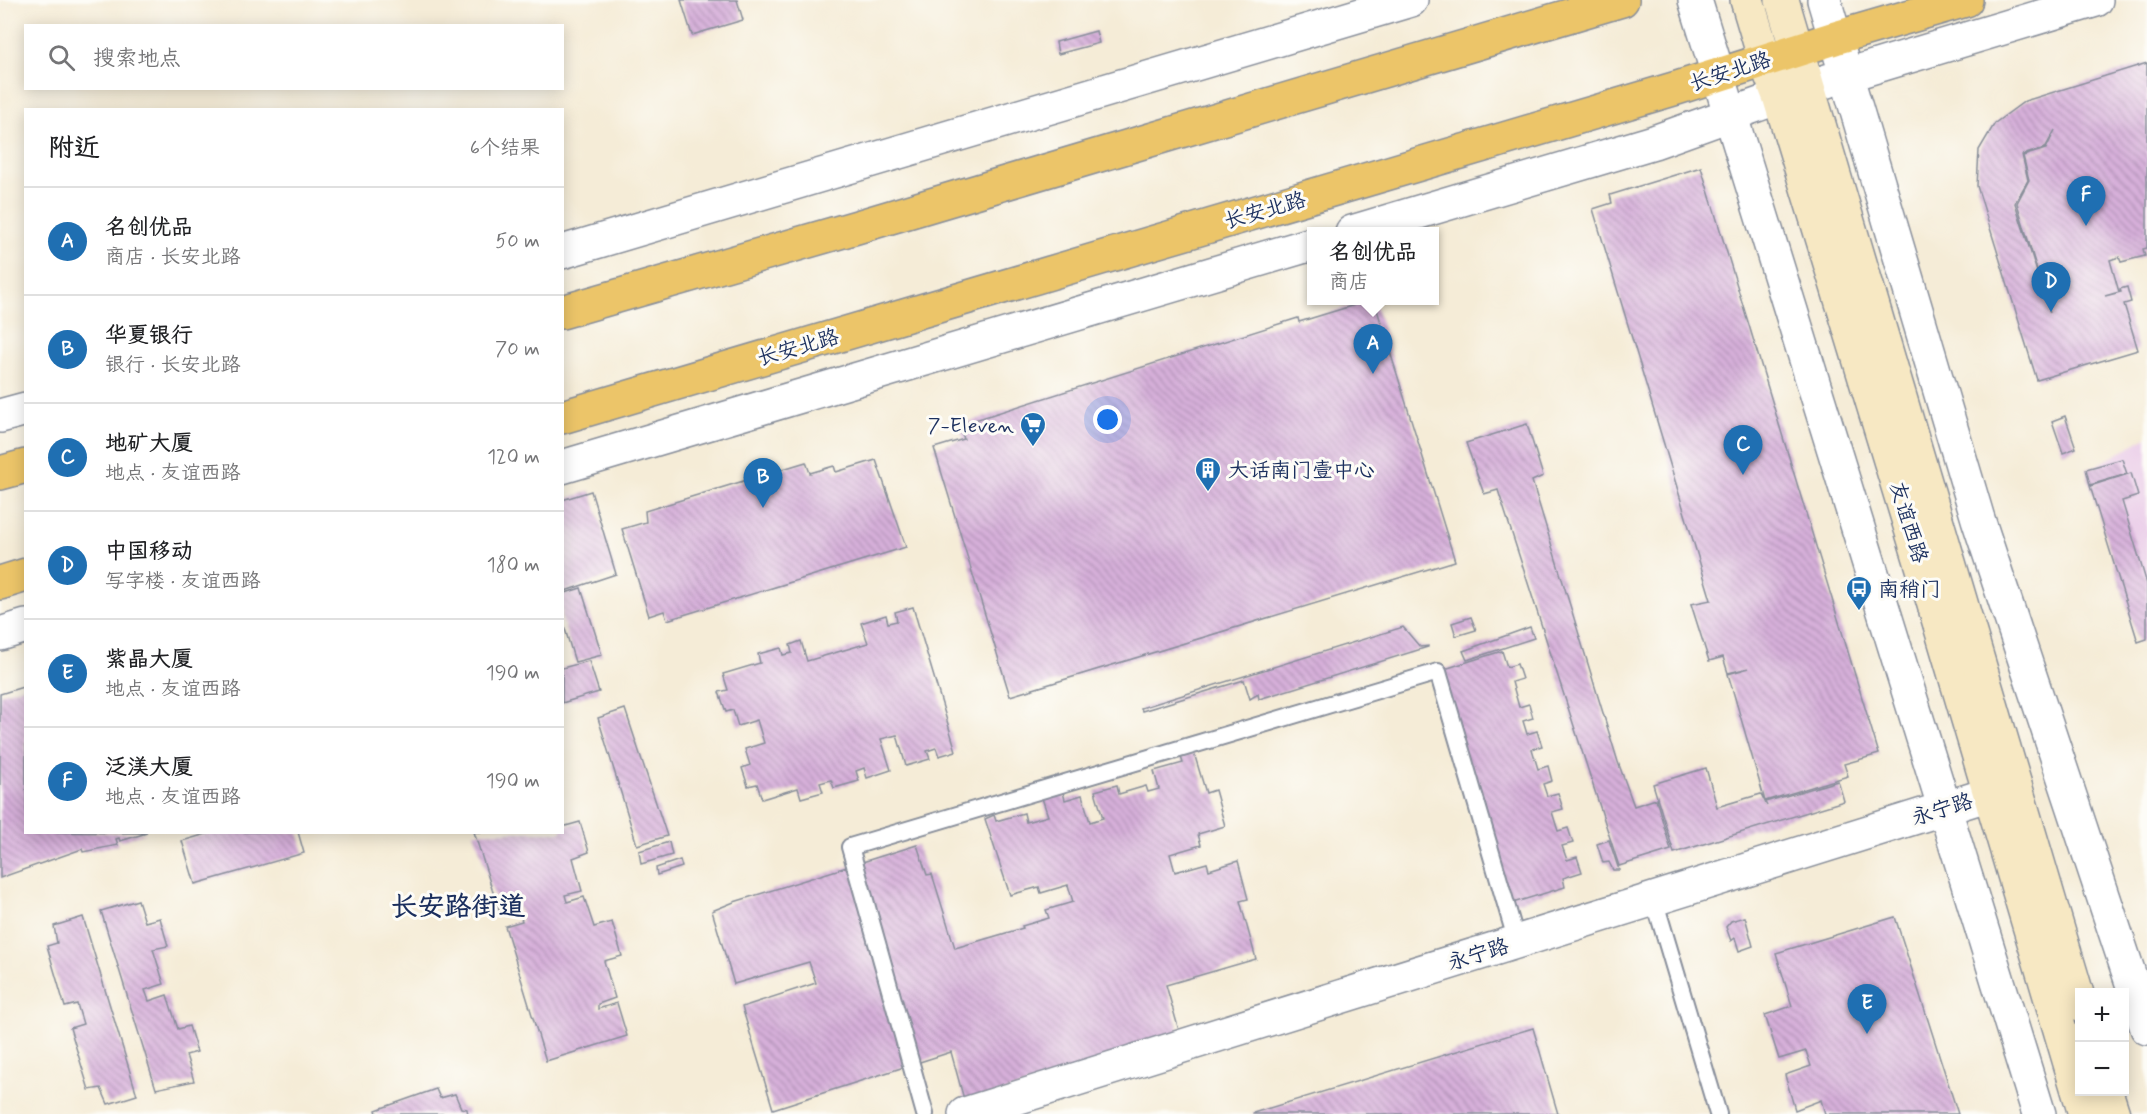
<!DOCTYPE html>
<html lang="zh">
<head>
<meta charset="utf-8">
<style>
  :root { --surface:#fff; --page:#f2f2f2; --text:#202124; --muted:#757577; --line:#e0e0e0; --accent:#1f6fb2 }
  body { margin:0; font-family:Mynerve,"LXGW WenKai TC",sans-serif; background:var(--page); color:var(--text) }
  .controls { position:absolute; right:18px; bottom:18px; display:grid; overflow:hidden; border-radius:0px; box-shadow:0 3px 15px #0003 }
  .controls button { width:54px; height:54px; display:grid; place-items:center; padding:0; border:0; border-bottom:2px solid var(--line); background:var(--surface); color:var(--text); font:30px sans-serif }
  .you { position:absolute; left:1108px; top:420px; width:21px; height:21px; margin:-15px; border:4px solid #fff; border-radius:50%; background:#1a73e8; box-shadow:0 0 0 9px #1a73e833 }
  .badge { display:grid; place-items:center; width:39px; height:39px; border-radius:50%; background:var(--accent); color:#fff; font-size:20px; font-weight:700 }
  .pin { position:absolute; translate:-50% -50px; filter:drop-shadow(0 2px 3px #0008) }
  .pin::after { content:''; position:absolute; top:32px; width:21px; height:18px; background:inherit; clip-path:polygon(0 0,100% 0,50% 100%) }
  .popup { position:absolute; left:1307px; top:227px; width:132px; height:78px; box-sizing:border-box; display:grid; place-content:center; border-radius:0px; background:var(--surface); filter:drop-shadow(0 2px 4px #0005); font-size:20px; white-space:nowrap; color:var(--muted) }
  .popup b { font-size:22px; color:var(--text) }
  .popup::after { content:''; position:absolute; left:50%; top:100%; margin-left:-12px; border:12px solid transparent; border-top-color:var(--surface) }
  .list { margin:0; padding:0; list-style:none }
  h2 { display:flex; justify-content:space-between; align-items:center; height:78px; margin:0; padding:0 24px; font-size:26px }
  h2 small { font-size:20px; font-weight:400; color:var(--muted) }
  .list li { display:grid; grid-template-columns:39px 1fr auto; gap:18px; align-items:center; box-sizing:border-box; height:108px; padding:0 24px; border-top:2px solid var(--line) }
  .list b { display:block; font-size:22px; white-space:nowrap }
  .list p { margin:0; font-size:20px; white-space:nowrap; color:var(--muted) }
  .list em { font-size:20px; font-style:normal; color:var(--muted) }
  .icon { flex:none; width:33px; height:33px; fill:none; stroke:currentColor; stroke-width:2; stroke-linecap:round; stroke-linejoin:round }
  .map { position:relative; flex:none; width:2147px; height:1114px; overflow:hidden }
  .search { position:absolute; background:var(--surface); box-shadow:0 3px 15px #0003; left:24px; top:24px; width:540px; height:66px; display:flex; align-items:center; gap:15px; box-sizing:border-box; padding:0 21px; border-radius:0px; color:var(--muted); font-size:22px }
  .panel { position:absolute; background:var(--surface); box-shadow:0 3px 15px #0003; left:24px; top:108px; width:540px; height:726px; border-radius:0px }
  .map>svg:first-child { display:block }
</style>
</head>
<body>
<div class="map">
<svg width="2147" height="1114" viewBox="0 0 2147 1114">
  <defs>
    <pattern id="building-back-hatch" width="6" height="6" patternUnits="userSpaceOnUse" patternTransform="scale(1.5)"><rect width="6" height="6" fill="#d7b0da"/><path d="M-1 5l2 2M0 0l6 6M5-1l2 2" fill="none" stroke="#ae90b4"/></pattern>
  </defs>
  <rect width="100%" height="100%" fill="#fdfcf7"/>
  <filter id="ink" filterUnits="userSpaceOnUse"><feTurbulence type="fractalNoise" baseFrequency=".0167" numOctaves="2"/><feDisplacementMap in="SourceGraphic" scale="12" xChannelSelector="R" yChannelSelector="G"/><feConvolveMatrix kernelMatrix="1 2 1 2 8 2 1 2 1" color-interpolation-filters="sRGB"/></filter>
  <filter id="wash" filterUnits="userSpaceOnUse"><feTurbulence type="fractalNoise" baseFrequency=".008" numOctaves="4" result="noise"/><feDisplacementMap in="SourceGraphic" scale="24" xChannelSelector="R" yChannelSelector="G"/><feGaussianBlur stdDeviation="1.35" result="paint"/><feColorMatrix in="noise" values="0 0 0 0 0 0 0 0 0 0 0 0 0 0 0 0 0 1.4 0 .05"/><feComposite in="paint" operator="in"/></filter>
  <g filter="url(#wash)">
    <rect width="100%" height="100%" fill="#f5ecd7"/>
    <polygon fill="#ecd1ea" points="2147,437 2147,652 2096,466"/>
    <g id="blocks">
      <g fill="url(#building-back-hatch)" fill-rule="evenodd">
        <polygon points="681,0 737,0 743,20 692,35"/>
        <polygon points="1096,31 1099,43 1058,54 1056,42"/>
        <path d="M2147 63V248L2143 249 2145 256 2121 262 2119 257 2110 260 2119 292 2105 296 2121 292 2120 289 2127 287 2131 302 2124 304 2138 350 2037 380 1977 186 1979 150 1995 123 2025 101ZM2055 130 2046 149 2023 156 2029 180 2017 203 2050 313 2015 203 2028 180 2022 155 2045 148Z"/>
        <polygon points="1701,167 1879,754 1844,764 1848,776 1765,801 1728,674 1749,668 1728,673 1723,657 1709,661 1691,604 1711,600 1593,209 1612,203 1610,195"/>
        <polygon points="1371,300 1374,300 1455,561 1010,696 934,448 964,439 959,425 1298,318 1299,322"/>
        <polygon points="2065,416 2076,448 2063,453 2052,421"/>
        <polygon points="1527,424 1543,476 1532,481 1618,762 1634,806 1656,799 1671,850 1619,866 1498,490 1484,494 1466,443"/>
        <polygon points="2122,459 2127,474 2090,485 2086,469"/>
        <polygon points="876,460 906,547 667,620 664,611 649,616 622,529 646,522 645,511 806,462 810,473 834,466 836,472"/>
        <polygon points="2131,473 2138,496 2122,501 2147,584 2147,639 2138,642 2090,486"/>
        <polygon points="591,491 616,574 562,592 562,500"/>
        <polygon points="581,588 602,655 575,662 562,619 562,594"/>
        <polygon points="913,607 956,751 939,756 936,748 927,751 930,759 906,766 897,735 881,739 891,770 867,778 864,768 856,771 859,781 834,788 831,780 820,783 823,792 801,798 798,788 762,799 757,784 748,786 742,768 750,765 745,749 764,743 757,720 738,726 733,710 726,712 719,692 728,690 723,674 760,663 758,654 781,648 783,655 792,653 790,645 801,641 807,661 868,643 861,623 886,615 888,623 897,621 895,612"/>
        <polygon points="1471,617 1476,630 1456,636 1452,623"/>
        <polygon points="1403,627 1420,647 1428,646 1428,647 1259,699 1258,694 1250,699 1244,680 1142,711 1141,708"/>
        <polygon points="1530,627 1534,638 1467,660 1463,651"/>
        <polygon points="1502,651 1507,667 1517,664 1522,679 1512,682 1519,707 1529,704 1533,718 1523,721 1527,734 1537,731 1542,746 1532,749 1538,769 1548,766 1552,781 1543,784 1547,796 1558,793 1563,809 1552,812 1558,831 1568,828 1573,843 1562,846 1567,860 1577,857 1582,872 1563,878 1565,887 1503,906 1432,673"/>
        <polygon points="589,661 599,692 562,703 562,668"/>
        <polygon points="26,686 26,832 147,833 120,841 119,838 116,839 118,845 83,852 82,849 0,878 0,694"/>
        <polygon points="625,709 667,836 637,845 598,718"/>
        <polygon points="1194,753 1206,793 1215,790 1225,826 1198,834 1201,845 1170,854 1175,872 1207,863 1209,870 1238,861 1248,899 1240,901 1256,959 1166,985 1182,1041 965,1103 951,1052 773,1109 742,1007 816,983 809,962 734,984 712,911 734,902 917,845 927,875 932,874 955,948 1023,928 1022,926 1049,918 1046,910 1073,902 1068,885 1041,893 1039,887 1010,895 985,819 994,815 996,821 1024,813 1026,822 1048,816 1042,798 1063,792 1065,800 1082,795 1090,822 1103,818 1095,791 1117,785 1119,794 1146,786 1148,792 1159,789 1154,771 1183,763 1181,757"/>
        <polygon points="1706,768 1717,807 1761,794 1767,806 1765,802 1838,781 1844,801 1674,853 1653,784"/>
        <polygon points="580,822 589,852 573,858 582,891 565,895 567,902 584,897 594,927 612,922 622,956 604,961 615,998 598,1004 598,1009 617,1003 627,1036 546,1061 505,926 522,921 519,909 517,906 499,911 474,832 562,832 562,827"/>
        <polygon points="213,832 298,832 304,853 195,884 182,841"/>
        <polygon points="1609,840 1619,870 1613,870 1609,862 1603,863 1597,844"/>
        <polygon points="669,842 672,855 641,864 639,851"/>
        <polygon points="680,860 682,867 657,875 656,868"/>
        <polygon points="138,900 145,922 160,918 168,946 153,949 164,984 145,990 149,1001 167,995 178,1029 189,1026 197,1052 186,1055 194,1081 156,1089 101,911"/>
        <polygon points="83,917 137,1095 108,1104 101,1088 89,1090 70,1028 83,1024 77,1004 65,1007 47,946 57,943 54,926"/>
        <polygon points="1745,917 1753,946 1739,951 1735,938 1731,941 1726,927 1731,921"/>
        <polygon points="1895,917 1958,1114 1825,1114 1821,1100 1795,1110 1785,1075 1811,1066 1806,1051 1779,1059 1765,1015 1792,1006 1776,953"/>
        <polygon points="1533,1028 1558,1114 1253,1114 1253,1113"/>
        <polygon points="436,1089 440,1098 455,1094 461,1108 467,1109 468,1114 377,1114 376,1110"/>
      </g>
    </g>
  </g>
  <g filter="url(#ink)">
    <use href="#blocks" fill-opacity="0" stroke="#888e9a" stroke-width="1.5"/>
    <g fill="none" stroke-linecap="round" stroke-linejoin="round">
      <defs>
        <g id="service">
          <polyline points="1654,899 1718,1114"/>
          <polyline points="925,1114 850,847 1438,672 1517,942"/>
        </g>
        <g id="minor">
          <polyline points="1352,232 1654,142 1807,87 2096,0"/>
          <polyline points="562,252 1411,0"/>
          <polyline points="0,416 26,409"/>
          <polyline points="562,467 1312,244"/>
          <polyline points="0,634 26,626"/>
          <polyline points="965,1114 1990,794"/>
        </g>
        <g id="tertiary">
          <polyline points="1695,0 2039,1114"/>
          <polyline points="1824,0 1978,519 2147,1028"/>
        </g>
        <g id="secondary">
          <polyline points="1747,0 1765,60 1779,96 1929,588 2085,1114"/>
          <polyline points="1782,0 2080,1004"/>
          <polyline points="2106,1092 2113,1114"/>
        </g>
        <g id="primary">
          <polyline points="562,312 857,227 1622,0"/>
          <polyline points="562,417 1677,88 1835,38 1966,0"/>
          <polyline points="0,473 26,466"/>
          <polyline points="0,583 26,575"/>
        </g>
      </defs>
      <use href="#service" stroke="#888e9a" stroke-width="20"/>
      <use href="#minor" stroke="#888e9a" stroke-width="36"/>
      <use href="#tertiary" stroke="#888e9a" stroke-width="36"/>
      <use href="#secondary" stroke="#888e9a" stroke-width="36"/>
      <use href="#primary" stroke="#888e9a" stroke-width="36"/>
      <use href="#service" stroke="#fff" stroke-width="16"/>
      <use href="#minor" stroke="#fff" stroke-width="33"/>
      <use href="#tertiary" stroke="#fff" stroke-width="33"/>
      <use href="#secondary" stroke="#f7e8c3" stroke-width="33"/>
      <use href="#primary" stroke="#ecc569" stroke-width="33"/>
    </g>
  </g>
  <defs>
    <symbol id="supermarket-pin" viewBox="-11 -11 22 30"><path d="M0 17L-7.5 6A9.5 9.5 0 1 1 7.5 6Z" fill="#1f6fb2" stroke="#fdfcf7"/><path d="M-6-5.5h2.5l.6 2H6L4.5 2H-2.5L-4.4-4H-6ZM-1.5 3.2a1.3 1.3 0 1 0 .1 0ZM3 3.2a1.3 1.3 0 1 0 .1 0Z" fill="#fff"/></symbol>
    <symbol id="building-pin" viewBox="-11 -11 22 30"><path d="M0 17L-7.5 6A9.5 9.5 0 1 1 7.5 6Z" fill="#1f6fb2" stroke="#fdfcf7"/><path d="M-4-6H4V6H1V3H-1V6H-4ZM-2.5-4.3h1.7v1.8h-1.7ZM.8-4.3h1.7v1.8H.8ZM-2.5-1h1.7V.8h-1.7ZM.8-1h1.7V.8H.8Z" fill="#fff"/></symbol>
    <symbol id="bus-pin" viewBox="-11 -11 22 30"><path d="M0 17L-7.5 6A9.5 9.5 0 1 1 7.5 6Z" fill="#1f6fb2" stroke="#fdfcf7"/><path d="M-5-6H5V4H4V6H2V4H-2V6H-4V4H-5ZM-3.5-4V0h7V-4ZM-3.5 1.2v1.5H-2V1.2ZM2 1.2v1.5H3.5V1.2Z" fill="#fff"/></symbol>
  </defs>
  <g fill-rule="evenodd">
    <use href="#supermarket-pin" x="1018" y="410" width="30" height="40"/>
    <use href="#building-pin" x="1193" y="455" width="30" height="40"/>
    <use href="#bus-pin" x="1844" y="574" width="30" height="40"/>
  </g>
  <g text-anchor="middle" stroke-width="6" stroke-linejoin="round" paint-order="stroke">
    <g font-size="21" fill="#1b2f5e" stroke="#fdfcf7">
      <text transform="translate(1730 71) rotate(-18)" y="7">长安北路</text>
      <text transform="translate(1265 210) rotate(-16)" y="7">长安北路</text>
      <text transform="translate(798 347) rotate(-16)" y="7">长安北路</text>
      <text transform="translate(1909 522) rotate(73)" y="7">友谊西路</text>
      <text transform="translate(1942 809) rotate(-17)" y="7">永宁路</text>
      <text transform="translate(1478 954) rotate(-17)" y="7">永宁路</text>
    </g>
    <g font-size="21" fill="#1b2f5e" stroke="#fdfcf7" text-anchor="start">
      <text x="1014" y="432" text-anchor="end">7-Eleven</text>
      <text x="1228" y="477">大话南门壹中心</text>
      <text x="1878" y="596">南稍门</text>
    </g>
    <g font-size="27" font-weight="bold" fill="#1b2f5e" stroke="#fdfcf7">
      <text x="458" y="915">长安路街道</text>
    </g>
  </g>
</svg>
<div class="controls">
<button>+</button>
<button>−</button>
</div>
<div class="you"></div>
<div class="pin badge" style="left:1373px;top:374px">A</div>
<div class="popup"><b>名创优品</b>商店</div>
<div class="pin badge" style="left:763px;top:508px">B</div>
<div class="pin badge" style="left:1743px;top:475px">C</div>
<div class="pin badge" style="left:2051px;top:312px">D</div>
<div class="pin badge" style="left:1867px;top:1034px">E</div>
<div class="pin badge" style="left:2086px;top:226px">F</div>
<div class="search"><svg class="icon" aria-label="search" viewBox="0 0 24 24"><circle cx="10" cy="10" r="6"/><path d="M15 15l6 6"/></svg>搜索地点</div>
<section class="panel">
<h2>附近<small>6个结果</small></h2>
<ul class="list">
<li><span class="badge">A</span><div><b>名创优品</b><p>商店 · 长安北路</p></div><em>50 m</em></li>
<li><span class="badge">B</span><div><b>华夏银行</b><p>银行 · 长安北路</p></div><em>70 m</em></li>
<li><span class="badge">C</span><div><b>地矿大厦</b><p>地点 · 友谊西路</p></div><em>120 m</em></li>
<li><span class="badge">D</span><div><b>中国移动</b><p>写字楼 · 友谊西路</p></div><em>180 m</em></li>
<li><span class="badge">E</span><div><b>紫晶大厦</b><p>地点 · 友谊西路</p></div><em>190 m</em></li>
<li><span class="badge">F</span><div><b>泛渼大厦</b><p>地点 · 友谊西路</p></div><em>190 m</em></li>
</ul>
</section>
</div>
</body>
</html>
